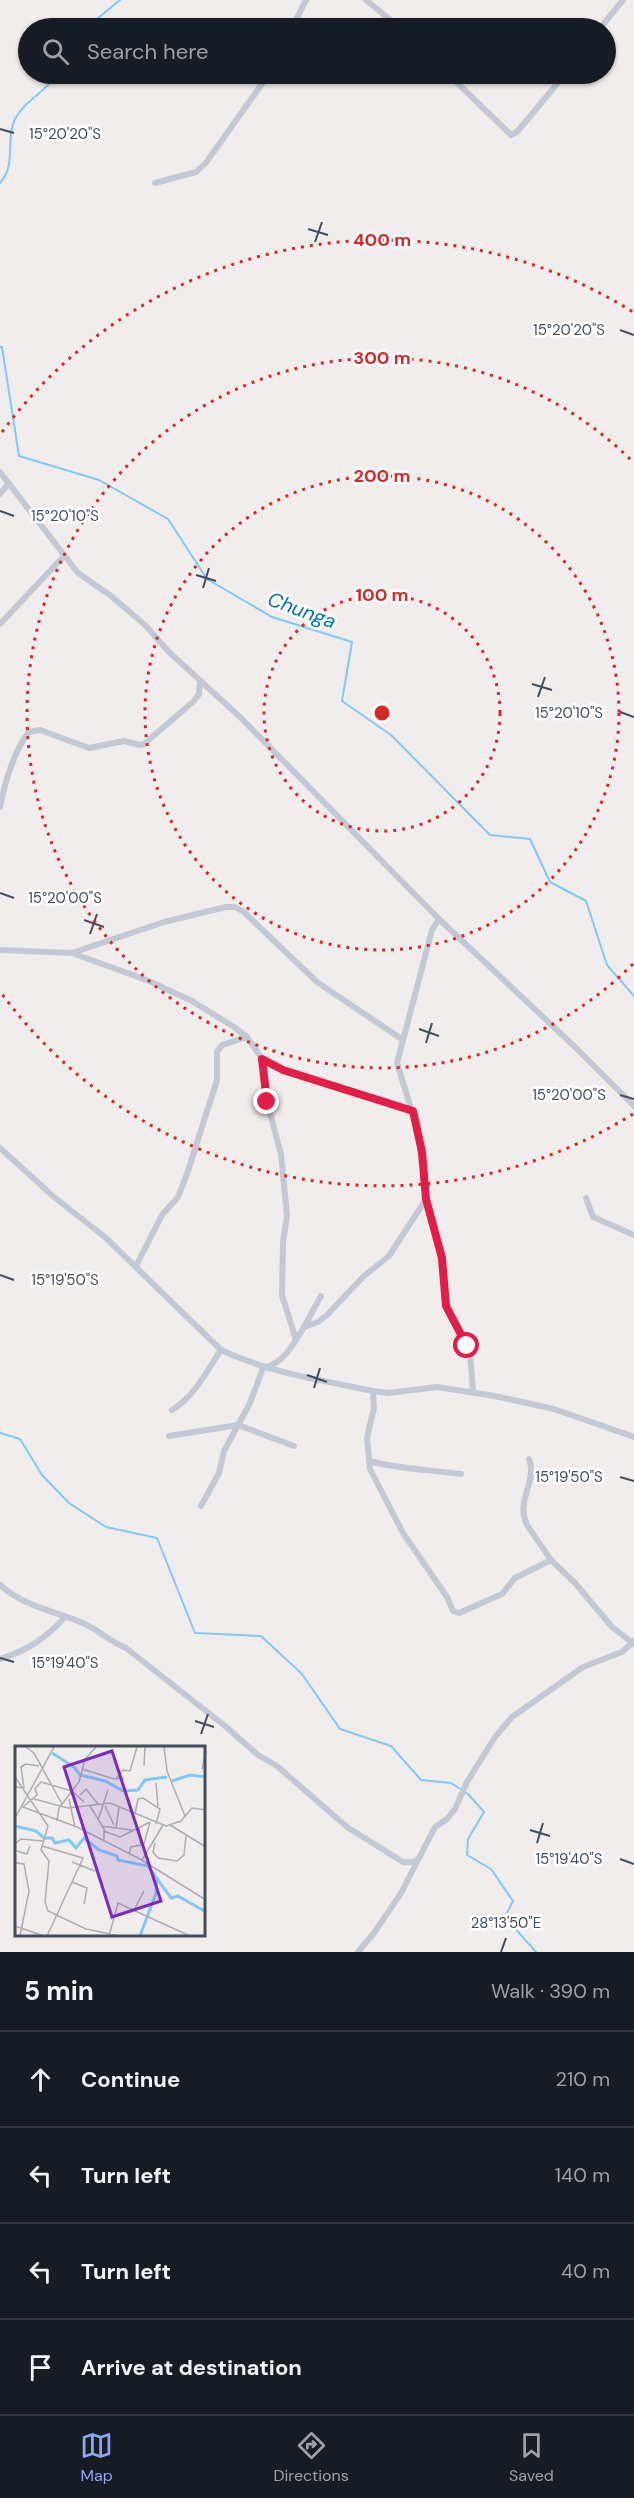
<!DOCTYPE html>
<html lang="en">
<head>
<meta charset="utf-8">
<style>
  :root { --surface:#171b24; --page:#242831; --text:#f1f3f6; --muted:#9ea1a6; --line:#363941; --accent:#8aa8f1 }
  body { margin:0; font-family:"DM Sans",sans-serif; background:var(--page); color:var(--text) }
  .stop { position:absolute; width:18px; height:18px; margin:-14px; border:4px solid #e11d48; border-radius:50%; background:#fff }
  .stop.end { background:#e11d48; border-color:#fff; box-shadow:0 2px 6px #0008 }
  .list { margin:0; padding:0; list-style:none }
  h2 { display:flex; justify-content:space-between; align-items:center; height:78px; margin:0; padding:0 24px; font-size:26px }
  h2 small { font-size:20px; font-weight:400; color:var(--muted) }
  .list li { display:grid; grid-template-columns:39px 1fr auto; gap:18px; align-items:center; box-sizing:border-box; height:96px; padding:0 24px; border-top:2px solid var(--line) }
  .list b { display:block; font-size:22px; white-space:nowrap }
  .list em { font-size:20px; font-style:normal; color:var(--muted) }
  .icon { flex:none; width:33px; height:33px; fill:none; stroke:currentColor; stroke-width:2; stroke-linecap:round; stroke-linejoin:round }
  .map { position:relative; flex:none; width:634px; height:1952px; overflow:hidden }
  .search { position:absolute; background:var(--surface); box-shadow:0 2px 4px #0004; left:18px; right:18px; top:18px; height:66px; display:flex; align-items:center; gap:15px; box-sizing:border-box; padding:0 21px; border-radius:33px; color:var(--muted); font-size:22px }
  .sheet { height:462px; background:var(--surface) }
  nav { display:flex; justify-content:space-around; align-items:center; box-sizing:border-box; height:84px; border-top:2px solid var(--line); background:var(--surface); font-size:16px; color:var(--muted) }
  nav a { display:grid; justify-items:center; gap:3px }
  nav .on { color:var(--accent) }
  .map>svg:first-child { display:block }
</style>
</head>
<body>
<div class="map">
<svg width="634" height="1952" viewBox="0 0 634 1952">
  <rect width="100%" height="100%" fill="#f0edec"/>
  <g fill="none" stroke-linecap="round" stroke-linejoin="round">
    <g stroke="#81c9f2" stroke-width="2">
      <polyline points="86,28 120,0"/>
      <path d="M0 183C17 165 5 139 15 119 25 100 47 91 57 74"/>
      <polyline points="0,347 2,347 19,456 99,480 168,519 207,579 272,617 352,642 342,701 391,735 490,835 530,839 550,882 586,901 607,965 634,996"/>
      <polyline points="0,1433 20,1439 42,1475 69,1503 106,1527 157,1538 195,1633 261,1636 302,1674 340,1729 391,1746 421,1780 451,1783 468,1794 484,1812 468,1839 467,1855 491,1869 513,1901 505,1917 536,1952"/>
    </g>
    <g stroke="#c2c9d5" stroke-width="6">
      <polyline points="366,0 400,28"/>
      <polyline points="292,28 306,0"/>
      <polyline points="600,28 623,0"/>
      <polyline points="448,74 511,135 517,132 565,74"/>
      <polyline points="155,183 196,172 205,164 264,81 266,74"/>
      <polyline points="0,472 78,573 111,596 145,625 169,652 241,718 439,919 576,1048 634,1106"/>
      <polyline points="0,494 9,483"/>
      <polyline points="0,624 64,556"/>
      <path d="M0 807C4 785 15 748 29 732L40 730 89 748 124 741 140 745 144 744 194 701 199 694 200 681"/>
      <polyline points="439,919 432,930 397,1063 418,1131 426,1199 439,1245 446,1306 470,1352 473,1392"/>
      <polyline points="0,950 72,953 164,922 226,907 235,907 244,912 317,982 403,1040"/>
      <polyline points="72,953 149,981 192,1001 234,1027 247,1037 262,1059 283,1070 413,1111"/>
      <polyline points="262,1059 267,1102 281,1154 287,1215 283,1242 282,1295 296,1340"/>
      <path d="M0 1148 54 1197 106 1238 221 1350C270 1373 320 1380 373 1391L389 1393 437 1387 495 1396 554 1409 634 1437"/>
      <polyline points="586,1198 593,1217 634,1235"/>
      <polyline points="136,1266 162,1215 178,1197 187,1174 217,1080 217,1052 222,1045 247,1037"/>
      <polyline points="304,1327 321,1296"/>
      <polyline points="373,1391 374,1408 367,1438 370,1469 403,1533 447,1597 453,1611 459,1613 502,1594 515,1578 551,1560"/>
      <path d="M172 1410C195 1396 206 1372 221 1350"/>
      <polyline points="169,1436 238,1425 294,1446"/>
      <path d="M529 1459C538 1481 515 1500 527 1525L551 1560 576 1584 612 1627 634 1644"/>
      <path d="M369 1461C399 1469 431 1470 461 1474"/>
      <path d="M201 1506 219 1473 224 1451 250 1403 263 1368C283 1364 294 1344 304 1327L318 1322 327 1315 364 1276 389 1256 426 1199"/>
      <path d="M0 1585C28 1609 54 1610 85 1624 100 1631 111 1642 126 1648L225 1726 258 1755 277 1766 347 1827 403 1862H413L418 1859"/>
      <path d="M0 1659C27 1651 46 1638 65 1617"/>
      <polyline points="358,1952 374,1933 401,1893 435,1827 447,1819 455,1809 467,1782 495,1737 512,1717 583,1667 622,1652 634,1641"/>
    </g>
  </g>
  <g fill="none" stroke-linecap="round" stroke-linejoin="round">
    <polyline stroke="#e11d48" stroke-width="8" points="267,1102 262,1059 283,1070 413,1111 422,1152 426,1199 442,1258 446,1306 467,1346"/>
  </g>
  <path fill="none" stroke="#444d5b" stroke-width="2" d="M0 129 14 133M308 229 328 235M315 242 322 222M620 330 634 335M0 511 14 516M196 575 216 581M203 588 209 568M532 684 552 690M538 697 545 677M620 712 634 717M0 893 14 898M84 920 104 927M90 934 97 914M419 1029 439 1036M426 1043 432 1023M620 1095 634 1099M0 1275 14 1280M307 1375 327 1382M314 1388 320 1368M620 1477 634 1481M0 1658 14 1662M195 1721 214 1727M201 1734 208 1714M530 1830 550 1836M537 1843 543 1823M620 1859 634 1864M501 1952 506 1938"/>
  <g fill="none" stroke="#d62828" stroke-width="3" stroke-dasharray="3 6">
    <circle cx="382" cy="713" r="118"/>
    <circle cx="382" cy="713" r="237"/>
    <path d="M633 964A355 355 0 1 1 633 462"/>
    <path d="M633 1114A473 473 0 0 1 2 994M2 432A473 473 0 0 1 633 312"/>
  </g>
  <g text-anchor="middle" stroke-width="5" stroke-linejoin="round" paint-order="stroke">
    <g font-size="20" font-style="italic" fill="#0271b0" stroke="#fff">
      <text transform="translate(302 610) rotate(20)" y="7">Chunga</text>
    </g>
  </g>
  <g transform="translate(15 1746)">
    <rect width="190" height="190" fill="#f0edec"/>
    <path fill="none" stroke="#81c9f2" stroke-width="3" d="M37 7 59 21 65 29 90 35 108 45 123 44 130 34 152 31M157 35 175 29 191 31M0 80 21 85 29 92H37L40 97 54 94 61 102 69 92 84 104 102 110 103 114 133 120 156 152 163 150 191 166M125 190 141 147 142 133"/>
    <path fill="none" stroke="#abadb2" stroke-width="1.5" d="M11 1 19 7 47 58M149 1 152 25 170 70M129 20 130 1M67 23 99 33 109 32M187 23 191 5M0 31 33 80 26 104 34 115 30 156 33 165 71 183 105 190M101 33 108 24 115 25 122 1M141 37 143 61M0 41 9 42 6 21 11 18 24 20M65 49 71 43 83 58M19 53 53 62 95 57 151 80 166 75 177 62 191 64M54 53 60 81M69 56 57 45 26 36 20 43 22 49 8 61 62 81 125 113 191 154M75 60 89 83V95M90 60 99 79M120 68 123 53 128 52 145 63 141 78M0 72 39 1M83 74 93 44M42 75 44 62 64 36 70 13 81 1M155 79 191 101M86 80 117 84M101 82 104 61M89 85 105 91 135 76M140 97 138 106 143 112 162 115 169 109 171 90M0 98 6 93 28 95M129 98 135 76M27 100 68 112 32 190M2 105 12 108 15 100M114 108 116 101 126 99 124 82M127 114 148 79M57 116 80 125M0 117 9 118 14 145 5 190M57 136 72 142 69 158M119 164 129 145M0 180 29 190M94 190 103 157 175 190"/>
    <path fill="#7b2cbf" fill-opacity="0.15" stroke="#7b2cbf" stroke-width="3" d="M97 5 146 155 97 171 49 21Z"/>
    <rect width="190" height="190" fill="none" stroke="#444d5b" stroke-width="3"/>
  </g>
  <g font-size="15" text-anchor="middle" fill="#444d5b" stroke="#fff" stroke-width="5" stroke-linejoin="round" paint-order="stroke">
    <text x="65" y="139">15°20'20"S</text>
    <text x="569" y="335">15°20'20"S</text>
    <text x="65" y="521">15°20'10"S</text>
    <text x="569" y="718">15°20'10"S</text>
    <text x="65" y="903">15°20'00"S</text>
    <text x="569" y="1100">15°20'00"S</text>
    <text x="65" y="1285">15°19'50"S</text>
    <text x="569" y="1482">15°19'50"S</text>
    <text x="65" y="1668">15°19'40"S</text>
    <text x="569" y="1864">15°19'40"S</text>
    <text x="506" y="1928">28°13'50"E</text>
  </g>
  <circle cx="382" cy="713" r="9" fill="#d62828" stroke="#fff" stroke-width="3"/>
  <g font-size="18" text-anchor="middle" font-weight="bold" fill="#d62828" stroke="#fff" stroke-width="5" stroke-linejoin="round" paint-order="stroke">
    <text x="382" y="246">400 m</text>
    <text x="382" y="364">300 m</text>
    <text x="382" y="482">200 m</text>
    <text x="382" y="601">100 m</text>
  </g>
</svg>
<div class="stop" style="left:467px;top:1346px"></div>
<div class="stop end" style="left:267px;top:1102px"></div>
<div class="search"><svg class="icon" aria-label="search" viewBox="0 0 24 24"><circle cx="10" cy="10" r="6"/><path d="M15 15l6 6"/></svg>Search here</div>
</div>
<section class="sheet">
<h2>5 min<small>Walk · 390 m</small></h2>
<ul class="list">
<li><svg class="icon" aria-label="ahead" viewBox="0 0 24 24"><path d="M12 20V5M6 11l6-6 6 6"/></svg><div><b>Continue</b></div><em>210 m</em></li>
<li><svg class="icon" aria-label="left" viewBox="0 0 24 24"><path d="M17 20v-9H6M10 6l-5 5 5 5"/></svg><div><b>Turn left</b></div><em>140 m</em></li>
<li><svg class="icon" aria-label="left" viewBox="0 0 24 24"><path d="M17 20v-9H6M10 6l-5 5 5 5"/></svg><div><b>Turn left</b></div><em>40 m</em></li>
<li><svg class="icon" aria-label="arrive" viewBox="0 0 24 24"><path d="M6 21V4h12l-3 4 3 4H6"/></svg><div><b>Arrive at destination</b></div></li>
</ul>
</section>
<nav>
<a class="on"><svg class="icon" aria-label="map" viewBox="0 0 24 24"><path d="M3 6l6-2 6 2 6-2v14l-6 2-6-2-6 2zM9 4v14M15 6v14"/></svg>Map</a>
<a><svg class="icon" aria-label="directions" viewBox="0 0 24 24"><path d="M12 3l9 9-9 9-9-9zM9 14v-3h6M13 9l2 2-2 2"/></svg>Directions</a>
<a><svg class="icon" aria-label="saved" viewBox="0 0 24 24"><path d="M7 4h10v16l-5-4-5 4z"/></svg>Saved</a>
</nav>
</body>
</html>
